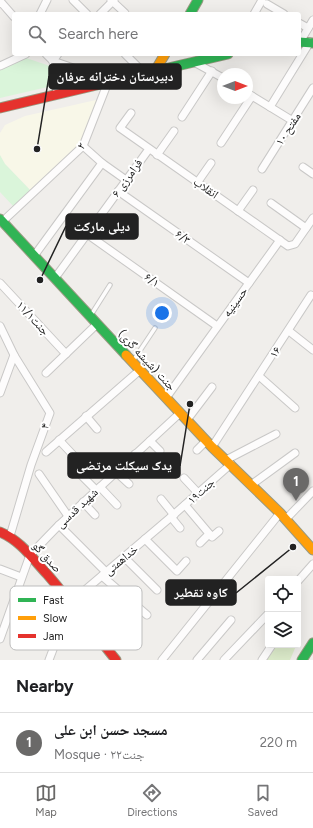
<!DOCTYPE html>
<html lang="en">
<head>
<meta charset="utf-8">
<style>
  :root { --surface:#fff; --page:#f2f2f2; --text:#202124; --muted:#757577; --line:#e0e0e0; --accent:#6a6968 }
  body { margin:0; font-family:Figtree,"Noto Naskh Arabic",sans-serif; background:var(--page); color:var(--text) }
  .controls { position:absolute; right:12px; bottom:12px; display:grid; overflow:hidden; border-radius:4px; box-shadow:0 4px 16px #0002 }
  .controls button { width:36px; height:36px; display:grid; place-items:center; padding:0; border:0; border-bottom:1px solid var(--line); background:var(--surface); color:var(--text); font:20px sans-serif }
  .compass { position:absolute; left:217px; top:68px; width:36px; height:36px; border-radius:50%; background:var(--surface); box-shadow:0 4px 16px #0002; rotate:90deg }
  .you { position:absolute; left:162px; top:313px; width:14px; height:14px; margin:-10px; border:3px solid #fff; border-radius:50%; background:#1a73e8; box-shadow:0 0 0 6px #1a73e833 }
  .badge { display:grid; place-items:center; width:26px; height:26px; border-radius:50%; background:var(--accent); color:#fff; font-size:13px; font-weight:700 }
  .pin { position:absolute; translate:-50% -33px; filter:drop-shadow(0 1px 2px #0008) }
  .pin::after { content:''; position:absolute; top:21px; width:14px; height:12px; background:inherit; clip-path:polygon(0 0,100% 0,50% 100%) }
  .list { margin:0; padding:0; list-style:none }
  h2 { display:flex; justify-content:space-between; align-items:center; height:52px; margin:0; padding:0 16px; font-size:17px }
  h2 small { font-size:13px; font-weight:400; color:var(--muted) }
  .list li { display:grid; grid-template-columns:26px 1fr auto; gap:12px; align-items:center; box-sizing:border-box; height:60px; padding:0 16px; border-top:1px solid var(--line) }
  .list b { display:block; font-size:15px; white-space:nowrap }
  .list p { margin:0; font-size:13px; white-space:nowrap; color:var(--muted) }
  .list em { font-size:13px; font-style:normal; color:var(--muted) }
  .icon { flex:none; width:22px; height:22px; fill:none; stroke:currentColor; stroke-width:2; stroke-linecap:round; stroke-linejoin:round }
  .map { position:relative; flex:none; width:313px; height:660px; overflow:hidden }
  .search { position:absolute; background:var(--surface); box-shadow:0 4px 16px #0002; left:12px; right:12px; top:12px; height:44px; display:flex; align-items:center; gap:10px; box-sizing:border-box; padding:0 14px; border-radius:4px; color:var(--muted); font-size:15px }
  .sheet { height:112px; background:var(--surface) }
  nav { display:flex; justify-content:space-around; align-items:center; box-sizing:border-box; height:56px; border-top:1px solid var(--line); background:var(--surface); font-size:11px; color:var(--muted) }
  nav a { display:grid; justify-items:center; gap:2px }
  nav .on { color:var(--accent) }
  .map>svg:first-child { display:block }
</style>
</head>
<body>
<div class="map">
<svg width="313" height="660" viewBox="0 0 313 660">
  <rect width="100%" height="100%" fill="#f0eeeb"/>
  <polygon fill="#f8f7e8" points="96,100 98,102 82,142 30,190 5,164 0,157 0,133 5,125 25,116"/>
  <polygon fill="#ddeccb" points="276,645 294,645 296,646 290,660 265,660"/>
  <g fill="#daf5da">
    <polygon points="26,58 50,66 52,86 0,98 0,68"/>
    <polygon points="0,155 5,164 30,190 14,207 0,192"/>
  </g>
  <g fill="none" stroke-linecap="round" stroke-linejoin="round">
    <defs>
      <g id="lane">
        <polyline points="91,315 110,285"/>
        <polyline points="133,361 155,328"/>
      </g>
      <g id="street">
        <polyline points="73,0 87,14"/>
        <polyline points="111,0 125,13"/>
        <polyline points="0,1 14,17"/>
        <polyline points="267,4 284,14"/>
        <polyline points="40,14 47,0"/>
        <polyline points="100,14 114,0"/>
        <polyline points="254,14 262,0"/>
        <polyline points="299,23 308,28"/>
        <polyline points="300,42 313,20"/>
        <polyline points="125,54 145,74"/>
        <polyline points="194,62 223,78"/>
        <polyline points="0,66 26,54"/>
        <polyline points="247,93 293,121"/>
        <polyline points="57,94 53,61 58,54"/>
        <polyline points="270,107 310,42"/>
        <polyline points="131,113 120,128 288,246 295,244 313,218"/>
        <polyline points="182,117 212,71"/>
        <polyline points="221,143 252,96"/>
        <polyline points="83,146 102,163 126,180"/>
        <polyline points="157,155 174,131"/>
        <polyline points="303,167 313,174"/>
        <polyline points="262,169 313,88"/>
        <polyline points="197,183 211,163"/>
        <polyline points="118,191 249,283"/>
        <polyline points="271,203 306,228"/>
        <polyline points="238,211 253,190"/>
        <polyline points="2,222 83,146 108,82 82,71 53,61 46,54"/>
        <polyline points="87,234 217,326"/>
        <polyline points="34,256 102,163"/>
        <polyline points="55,278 149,149"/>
        <polyline points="0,283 66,354"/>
        <polyline points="0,326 14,355 50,413 31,465 10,536"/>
        <polyline points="289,331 313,350"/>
        <polyline points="46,373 97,324"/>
        <polyline points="259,376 295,408"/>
        <polyline points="0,393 14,355"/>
        <polyline points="166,398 280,240"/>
        <polyline points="86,416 97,429"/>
        <polyline points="187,420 212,387"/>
        <polyline points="59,440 75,457"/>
        <polyline points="150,441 160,451"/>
        <polyline points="212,447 311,295"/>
        <polyline points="197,450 206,441"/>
        <polyline points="46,452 140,370"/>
        <polyline points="135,454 148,467"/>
        <polyline points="226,460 276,434"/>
        <polyline points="116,472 129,484"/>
        <polyline points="39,474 68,516"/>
        <polyline points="81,475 96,490"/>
        <polyline points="184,478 198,493"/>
        <polyline points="251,485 295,453"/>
        <polyline points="100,487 117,505"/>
        <polyline points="161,499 174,515"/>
        <polyline points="83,502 95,515"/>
        <polyline points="185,505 212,537 219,531"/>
        <polyline points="171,517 180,528"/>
        <polyline points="286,519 313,491"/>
        <polyline points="59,525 106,572"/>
        <polyline points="145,539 177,571 186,561"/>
        <polyline points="200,543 209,534"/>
        <polyline points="124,557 157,590"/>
        <polyline points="0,569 21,577"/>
        <polyline points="102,576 147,615"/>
        <polyline points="298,581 313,564"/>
        <polyline points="0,639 30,555 59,525 180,413"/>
        <polyline points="49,660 71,602 171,517 231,464"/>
        <polyline points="162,660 280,513"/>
        <polyline points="197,660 231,620"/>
        <polyline points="224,660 268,614"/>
        <polyline points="262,660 272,645"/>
      </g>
      <g id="fast">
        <polyline points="190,14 198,0"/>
        <polyline points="299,42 313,43"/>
        <polyline points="164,69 228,54"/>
        <polyline points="0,219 126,355"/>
        <polyline points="302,660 313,643"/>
      </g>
      <g id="slow">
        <polyline points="155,71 165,54"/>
        <polyline points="126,355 212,447 280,513 313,550"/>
      </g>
      <g id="jam">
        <polyline points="0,108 164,69"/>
        <path d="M0 532C20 540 33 559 47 574 71 602 93 631 116 660"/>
      </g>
    </defs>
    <use href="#lane" stroke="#c9c8c7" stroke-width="5.5"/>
    <use href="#street" stroke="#c9c8c7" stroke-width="9"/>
    <use href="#fast" stroke="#999a82" stroke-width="11"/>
    <use href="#slow" stroke="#999a82" stroke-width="11"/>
    <use href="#jam" stroke="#999a82" stroke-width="11"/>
    <use href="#lane" stroke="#fdfcfc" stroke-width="3.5"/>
    <use href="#street" stroke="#fdfcfc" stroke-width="7"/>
    <use href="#fast" stroke="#30b455" stroke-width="9"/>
    <use href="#slow" stroke="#ff9f0a" stroke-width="9"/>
    <use href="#jam" stroke="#e5322d" stroke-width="9"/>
  </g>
  <g text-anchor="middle" stroke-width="4" stroke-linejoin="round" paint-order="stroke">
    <g font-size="12" fill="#222" stroke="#fff">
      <text transform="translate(288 129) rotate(-57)" y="4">مفتح ۱۰</text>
      <text transform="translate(81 146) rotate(-54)" y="4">۲</text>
      <text transform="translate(127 178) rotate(-54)" y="4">فرامرزی ۶</text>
      <text transform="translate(206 188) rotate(35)" y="4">انقلاب</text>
      <text transform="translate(183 237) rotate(35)" y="4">۶/۳</text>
      <text transform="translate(152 280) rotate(35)" y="4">۶/۱</text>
      <text transform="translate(235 302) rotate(-54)" y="4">حسینیه</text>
      <text transform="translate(33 318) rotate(47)" y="4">جنت۱۱/۱</text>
      <text transform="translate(275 352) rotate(-57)" y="4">۱۶</text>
      <text transform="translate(147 360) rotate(47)" y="4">جنت (شیشه گری)</text>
      <text transform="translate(45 426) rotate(-70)" y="4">۴</text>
      <text transform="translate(201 491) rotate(-42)" y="4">جنت۱۹</text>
      <text transform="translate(77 508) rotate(-43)" y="4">شهید قدسی</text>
      <text transform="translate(47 557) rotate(48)" y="4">صدق گو</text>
      <text transform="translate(121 560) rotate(-40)" y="4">خداهمتی</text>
    </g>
  </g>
  <rect x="10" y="586" width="132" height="64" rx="6" fill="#fff" stroke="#bdbdbd" stroke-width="1"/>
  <rect x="18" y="598" width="18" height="4" fill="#30b455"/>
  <rect x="18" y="616" width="18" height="4" fill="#ff9f0a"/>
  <rect x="18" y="634" width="18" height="4" fill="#e5322d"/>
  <g font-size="11" fill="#222">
    <text x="43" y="604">Fast</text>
    <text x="43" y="622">Slow</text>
    <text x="43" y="640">Jam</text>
  </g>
  <path fill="none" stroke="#222" stroke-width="1.5" d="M37 149L49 76M40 280L66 226M190 404L180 466M293 547L236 593"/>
  <g fill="#222" stroke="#fff" stroke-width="1.5">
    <circle cx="37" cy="149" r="4"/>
    <circle cx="40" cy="280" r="4"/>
    <circle cx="190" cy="404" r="4"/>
    <circle cx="293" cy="547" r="4"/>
  </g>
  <g fill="#222" stroke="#222" stroke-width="1.5">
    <rect x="49" y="64" width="132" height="25" rx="4"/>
    <rect x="66" y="214" width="72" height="25" rx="4"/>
    <rect x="68" y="453" width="112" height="25" rx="4"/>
    <rect x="166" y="580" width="70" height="25" rx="4"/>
  </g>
  <g font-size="13" text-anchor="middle" font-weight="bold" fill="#fff">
    <text x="115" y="81">دبیرستان دخترانه عرفان</text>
    <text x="102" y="231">دیلی مارکت</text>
    <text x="124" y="470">یدک سیکلت مرتضی</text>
    <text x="201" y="597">کاوه تقطیر</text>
  </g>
</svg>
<div class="controls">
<button><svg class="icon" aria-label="locate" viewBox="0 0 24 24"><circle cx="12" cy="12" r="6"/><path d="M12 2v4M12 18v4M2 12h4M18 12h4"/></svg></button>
<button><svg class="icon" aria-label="layers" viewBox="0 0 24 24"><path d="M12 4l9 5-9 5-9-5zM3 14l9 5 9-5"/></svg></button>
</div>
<svg class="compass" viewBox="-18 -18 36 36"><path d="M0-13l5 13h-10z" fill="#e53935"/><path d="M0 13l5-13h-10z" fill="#757577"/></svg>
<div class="you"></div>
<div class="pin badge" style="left:296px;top:501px">1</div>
<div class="search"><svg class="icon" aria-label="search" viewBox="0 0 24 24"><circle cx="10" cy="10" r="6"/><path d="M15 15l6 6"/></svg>Search here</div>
</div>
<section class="sheet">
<h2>Nearby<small></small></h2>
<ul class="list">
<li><span class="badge">1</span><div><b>مسجد حسن ابن علی</b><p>Mosque · جنت۲۲</p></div><em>220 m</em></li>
</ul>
</section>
<nav>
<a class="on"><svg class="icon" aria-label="map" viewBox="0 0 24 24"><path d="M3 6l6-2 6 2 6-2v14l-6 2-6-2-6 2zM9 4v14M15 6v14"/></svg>Map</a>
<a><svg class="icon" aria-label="directions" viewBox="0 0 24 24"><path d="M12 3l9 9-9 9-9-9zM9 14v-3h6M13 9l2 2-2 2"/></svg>Directions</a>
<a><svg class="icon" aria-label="saved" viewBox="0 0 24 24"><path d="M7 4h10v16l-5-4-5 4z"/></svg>Saved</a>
</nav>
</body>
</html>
